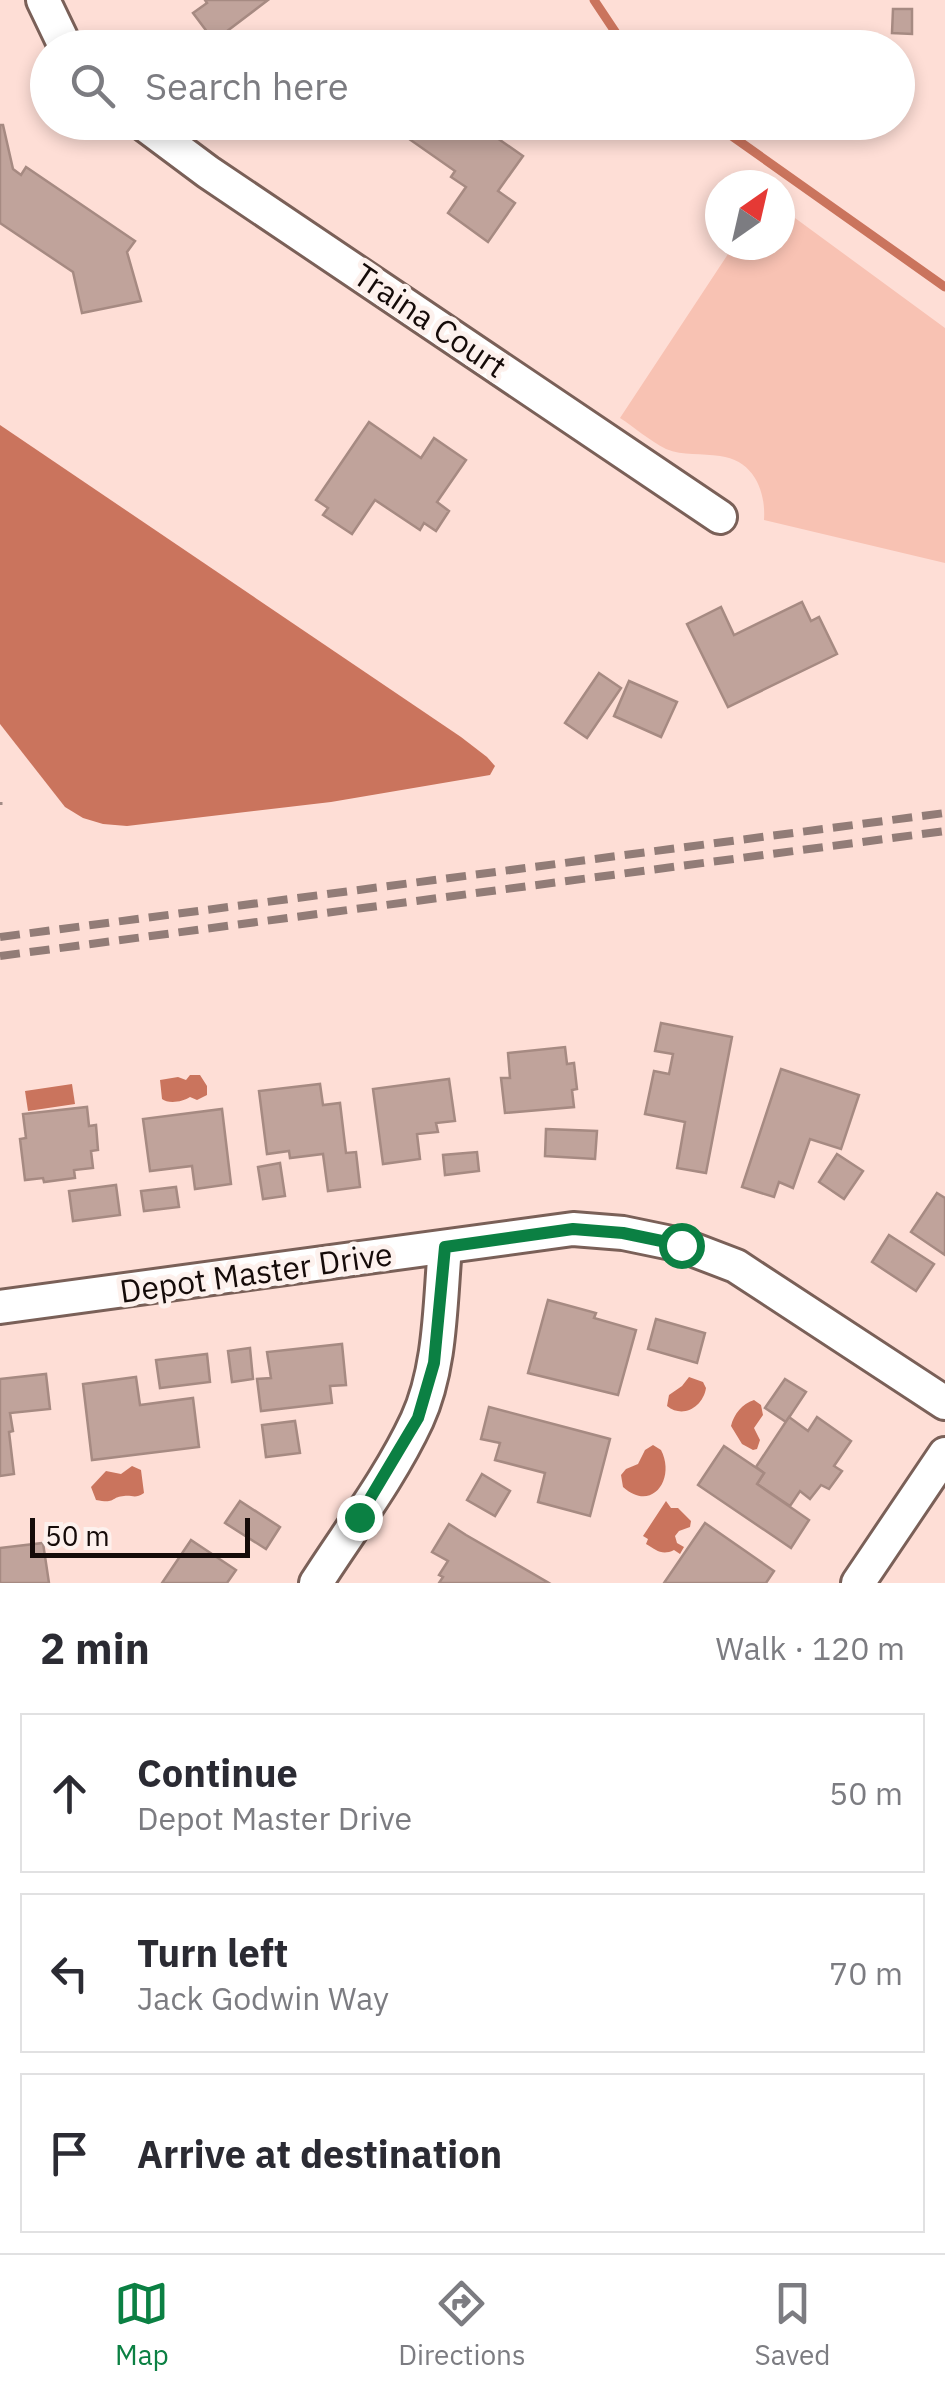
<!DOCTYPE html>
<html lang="en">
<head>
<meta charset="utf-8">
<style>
  :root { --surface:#fff; --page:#f7f7f7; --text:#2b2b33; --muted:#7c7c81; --line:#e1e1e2; --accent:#0b8043 }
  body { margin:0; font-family:"IBM Plex Sans",sans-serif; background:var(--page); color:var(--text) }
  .compass { position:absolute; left:705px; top:170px; width:90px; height:90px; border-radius:50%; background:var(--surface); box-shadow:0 5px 15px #0003; rotate:34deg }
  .scale { position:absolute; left:30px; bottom:25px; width:220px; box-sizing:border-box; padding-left:10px; border:5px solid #150b09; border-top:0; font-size:28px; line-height:35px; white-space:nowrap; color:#150b09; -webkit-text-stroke:8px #fdf1ed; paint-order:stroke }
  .stop { position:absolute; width:30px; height:30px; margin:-22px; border:8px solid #0b8043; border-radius:50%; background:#fff }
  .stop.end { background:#0b8043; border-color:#fff; box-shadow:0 2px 10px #0008 }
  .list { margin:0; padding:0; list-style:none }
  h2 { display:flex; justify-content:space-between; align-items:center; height:130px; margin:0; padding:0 40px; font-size:42px }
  h2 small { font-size:32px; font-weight:400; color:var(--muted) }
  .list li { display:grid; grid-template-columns:65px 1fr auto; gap:30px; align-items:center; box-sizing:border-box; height:160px; margin:0 20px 20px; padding:0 20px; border:2px solid var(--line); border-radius:0px }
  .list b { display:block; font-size:38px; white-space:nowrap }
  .list p { margin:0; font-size:32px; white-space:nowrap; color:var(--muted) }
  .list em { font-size:32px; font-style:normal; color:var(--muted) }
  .icon { flex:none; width:55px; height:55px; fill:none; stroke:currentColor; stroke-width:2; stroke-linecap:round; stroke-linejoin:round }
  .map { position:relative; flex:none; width:945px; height:1583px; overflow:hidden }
  .search { position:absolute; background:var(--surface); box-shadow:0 5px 15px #0003; left:30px; right:30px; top:30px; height:110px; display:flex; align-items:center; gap:25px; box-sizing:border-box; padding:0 35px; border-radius:55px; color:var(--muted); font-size:38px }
  .sheet { height:670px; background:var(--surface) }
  nav { display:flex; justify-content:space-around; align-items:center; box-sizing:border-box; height:140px; border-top:2px solid var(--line); background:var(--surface); font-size:28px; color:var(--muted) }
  nav a { display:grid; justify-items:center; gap:5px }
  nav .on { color:var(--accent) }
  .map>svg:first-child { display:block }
</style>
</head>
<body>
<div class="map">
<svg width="945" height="1583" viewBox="0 0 945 1583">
  <rect width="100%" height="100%" fill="#feded6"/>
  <path fill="#f8c2b3" d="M780 207 945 328V563L764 520C766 490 753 460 720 456 702 453 683 456 666 449 650 441 634 427 620 418L734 245H780Z"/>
  <g fill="#ca745d">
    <polygon points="0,425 461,737 487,757 495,766 490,775 331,802 127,826 103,824 83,818 65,807 0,724"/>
    <path d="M190 1075H200L207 1086V1095L197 1100 190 1097C183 1102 168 1104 162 1099L160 1080 178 1077 186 1080Z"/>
    <polygon points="72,1084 75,1104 28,1111 25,1091"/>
    <path d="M689 1377 703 1382 706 1388C703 1407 683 1419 667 1406L669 1395 682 1386Z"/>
    <path d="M754 1400 761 1405 763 1415 754 1428 760 1440 757 1449 753 1450 742 1444 731 1426C734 1414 742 1404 754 1400Z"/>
    <path d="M653 1445 661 1450C676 1479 652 1513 623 1487L621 1475 626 1469 638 1464 645 1450Z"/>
    <path d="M132 1466 141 1470 144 1493C135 1499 133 1495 124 1496 110 1497 117 1504 96 1500L91 1487 106 1471 121 1474Z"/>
    <path d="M666 1501 671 1508H678L691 1521 690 1527 679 1531 675 1536 677 1543 684 1547 680 1554 674 1550C662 1556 656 1550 646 1544L648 1539 643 1536Z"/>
  </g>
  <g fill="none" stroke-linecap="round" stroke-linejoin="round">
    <g stroke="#ca745d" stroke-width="9">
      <polyline points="594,0 626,48"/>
      <polyline points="712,122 945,287"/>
    </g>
  </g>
  <g fill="#c0a39b" stroke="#a68a82" stroke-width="2.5">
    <polygon points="205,0 268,0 214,41 193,13 207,3"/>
    <polygon points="893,9 912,9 912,34 892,33"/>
    <polygon points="410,122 479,122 477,124 523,156 498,191 515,203 488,242 448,213 466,187 451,177 455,171 402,134"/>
    <polygon points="0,125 3,125 13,169 21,175 26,167 135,241 127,252 141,301 82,313 73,272 0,223"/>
    <polygon points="369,422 421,458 434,438 466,460 437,502 449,511 436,531 424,523 420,530 375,500 352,534 323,515 328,508 316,500"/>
    <polygon points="802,602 811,621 819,617 837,654 728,707 687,624 721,607 734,635"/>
    <polygon points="599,673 621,688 587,738 565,723"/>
    <polygon points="629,681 677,702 661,737 614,716"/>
    <polygon points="661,1023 732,1037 706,1173 677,1168 685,1122 645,1114 654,1071 669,1074 673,1054 655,1051"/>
    <polygon points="565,1047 567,1064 574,1063 577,1089 572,1090 574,1107 505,1113 501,1078 510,1078 508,1053"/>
    <polygon points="781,1069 859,1095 841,1149 810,1139 793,1188 779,1182 774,1197 742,1187"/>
    <polygon points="449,1079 455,1121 436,1123 438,1132 417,1134 420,1159 383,1164 373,1089"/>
    <polygon points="320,1084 323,1105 340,1103 346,1153 356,1152 360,1187 328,1191 323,1154 290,1158 289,1151 267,1154 259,1091"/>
    <polygon points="87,1107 89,1126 96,1125 98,1150 91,1151 93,1168 74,1170 75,1178 44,1182 43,1178 25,1180 20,1139 26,1138 23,1114"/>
    <polygon points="222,1109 231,1184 195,1189 192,1166 150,1171 143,1119"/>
    <polygon points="546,1129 597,1131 595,1159 545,1156"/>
    <polygon points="477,1152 479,1171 445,1175 443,1155"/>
    <polygon points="837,1154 863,1171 844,1199 819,1182"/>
    <polygon points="280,1163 285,1196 263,1199 258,1167"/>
    <polygon points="116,1185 120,1215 73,1221 69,1191"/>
    <polygon points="176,1187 179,1207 144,1211 141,1191"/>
    <polygon points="937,1193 945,1198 945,1255 911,1232"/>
    <polygon points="889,1235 934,1264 916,1291 872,1262"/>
    <polygon points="548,1300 596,1313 594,1318 636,1330 618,1395 528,1373"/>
    <polygon points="656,1319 705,1333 697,1363 648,1349"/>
    <polygon points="342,1344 346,1385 330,1386 332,1403 261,1411 257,1379 271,1378 267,1352"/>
    <polygon points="250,1348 253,1379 232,1382 228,1351"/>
    <polygon points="207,1354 210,1382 160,1388 156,1360"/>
    <polygon points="46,1374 50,1409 10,1413 13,1431 9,1432 14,1474 0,1476 0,1379"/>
    <polygon points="136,1377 140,1405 193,1398 199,1447 92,1460 83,1384"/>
    <polygon points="785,1379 806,1392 786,1422 765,1408"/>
    <polygon points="489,1407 610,1439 590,1516 538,1502 545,1473 495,1460 500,1443 481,1439"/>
    <polygon points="789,1417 808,1431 817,1417 851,1441 834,1466 842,1471 829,1489 821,1485 810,1499 800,1491 790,1506 757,1484 764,1473 756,1467"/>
    <polygon points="295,1421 300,1453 266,1457 262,1425"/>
    <polygon points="724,1446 764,1473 757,1484 809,1520 791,1548 698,1485"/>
    <polygon points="482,1474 510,1491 495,1516 467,1500"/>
    <polygon points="240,1501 280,1527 266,1549 225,1523"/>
    <polygon points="705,1523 774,1571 766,1583 664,1583"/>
    <polygon points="449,1524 466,1535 549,1583 439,1583 443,1577 439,1575 448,1561 432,1552"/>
    <polygon points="191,1540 236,1570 227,1583 162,1583"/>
    <polygon points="43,1543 49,1583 0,1583 0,1548"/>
  </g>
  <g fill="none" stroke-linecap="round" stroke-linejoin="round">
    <defs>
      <g id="street">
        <polyline points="43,0 66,48"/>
        <polyline points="141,122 208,172 720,517"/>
        <polyline points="0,1307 573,1229 623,1233 681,1245 736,1266 945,1403"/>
        <path d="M316 1583C350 1530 390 1478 417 1420 441 1368 440 1303 445 1247"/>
        <polyline points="858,1583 945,1454"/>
      </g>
    </defs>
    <use href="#street" stroke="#7a6058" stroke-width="38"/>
    <polyline stroke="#a38c86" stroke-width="5" stroke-dasharray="8 8" stroke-linecap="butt" points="0,802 0,805"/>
    <use href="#street" stroke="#fff" stroke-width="32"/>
    <g stroke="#927c77" stroke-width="8" stroke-dasharray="20 10" stroke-linecap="butt">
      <polyline points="0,937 945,813"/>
      <polyline points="0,956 945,831"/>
    </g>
  </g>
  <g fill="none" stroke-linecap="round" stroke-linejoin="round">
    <polyline stroke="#0b8043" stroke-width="12" points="359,1517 418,1418 434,1363 445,1247 573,1229 623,1233 681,1245"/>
  </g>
  <g text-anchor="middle" stroke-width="10" stroke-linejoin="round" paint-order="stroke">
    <g font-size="32" fill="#150b09" stroke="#fdf1ed">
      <text transform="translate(430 321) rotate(34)" y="11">Traina Court</text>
      <text transform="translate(256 1273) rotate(-8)" y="11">Depot Master Drive</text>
    </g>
  </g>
</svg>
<svg class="compass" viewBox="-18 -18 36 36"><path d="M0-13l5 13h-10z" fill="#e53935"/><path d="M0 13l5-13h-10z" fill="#7c7c81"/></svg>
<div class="scale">50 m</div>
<div class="stop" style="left:681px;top:1245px"></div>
<div class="stop end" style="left:359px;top:1517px"></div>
<div class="search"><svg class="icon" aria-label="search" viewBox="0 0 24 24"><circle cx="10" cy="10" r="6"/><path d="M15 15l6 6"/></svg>Search here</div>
</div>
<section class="sheet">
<h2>2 min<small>Walk · 120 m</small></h2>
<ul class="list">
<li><svg class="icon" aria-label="ahead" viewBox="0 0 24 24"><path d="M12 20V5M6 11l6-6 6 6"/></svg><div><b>Continue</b><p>Depot Master Drive</p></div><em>50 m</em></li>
<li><svg class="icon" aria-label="left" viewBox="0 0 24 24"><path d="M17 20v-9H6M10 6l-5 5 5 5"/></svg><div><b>Turn left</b><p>Jack Godwin Way</p></div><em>70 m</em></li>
<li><svg class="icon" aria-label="arrive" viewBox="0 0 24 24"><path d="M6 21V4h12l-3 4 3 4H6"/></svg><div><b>Arrive at destination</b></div></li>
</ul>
</section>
<nav>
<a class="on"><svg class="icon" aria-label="map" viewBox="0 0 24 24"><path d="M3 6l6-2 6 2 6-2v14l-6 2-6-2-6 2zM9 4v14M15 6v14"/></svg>Map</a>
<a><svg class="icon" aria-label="directions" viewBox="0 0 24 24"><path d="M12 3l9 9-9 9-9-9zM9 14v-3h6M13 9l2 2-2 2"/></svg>Directions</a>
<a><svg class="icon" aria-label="saved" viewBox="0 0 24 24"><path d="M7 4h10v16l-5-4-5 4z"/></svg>Saved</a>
</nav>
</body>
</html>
